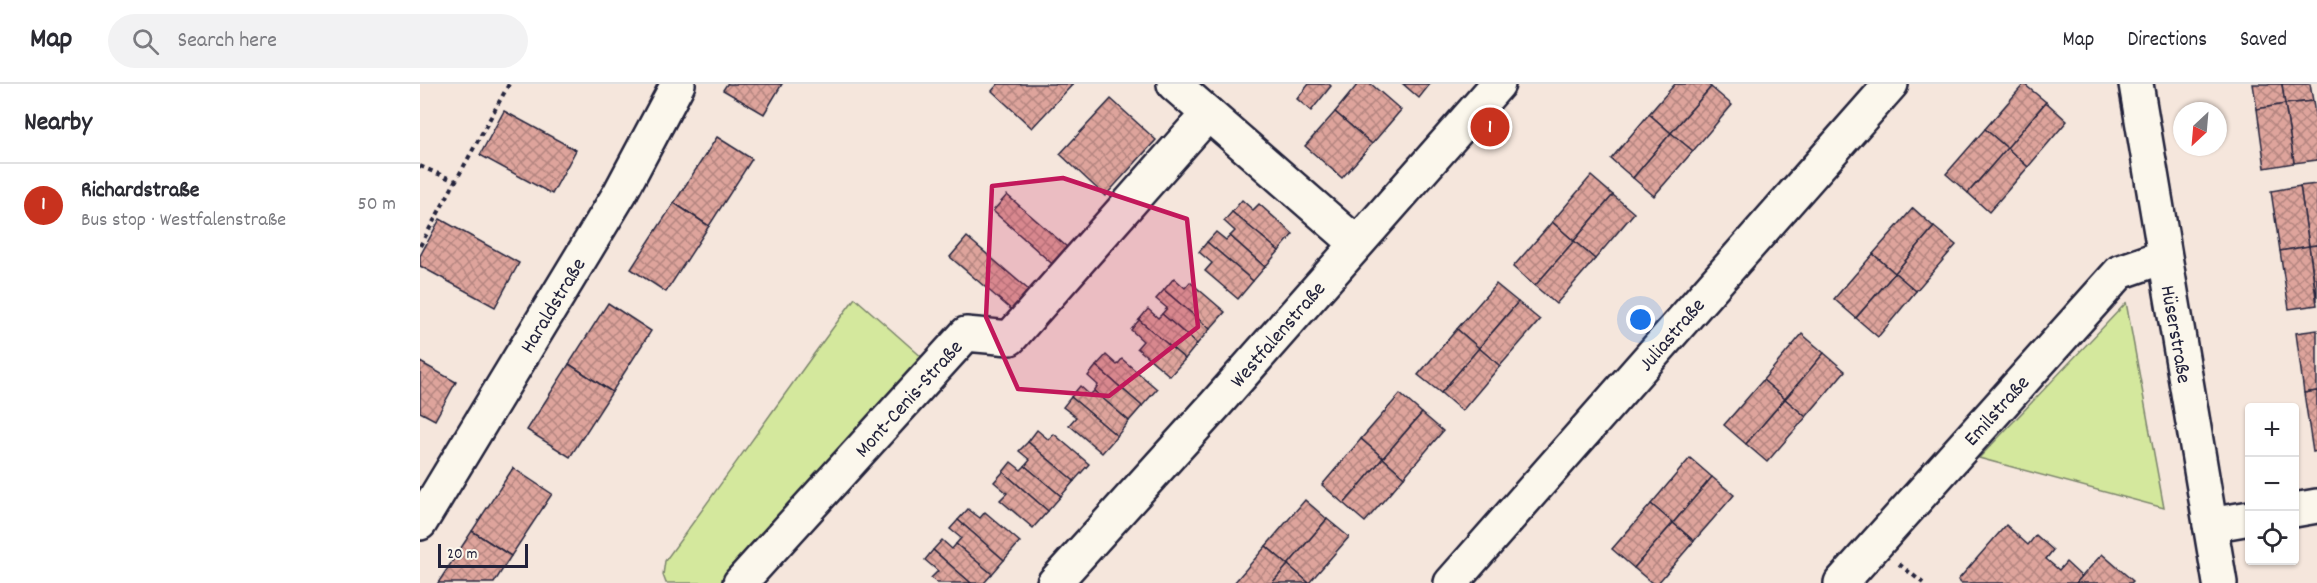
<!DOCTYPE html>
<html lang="en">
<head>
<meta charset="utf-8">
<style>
  :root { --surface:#fff; --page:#f2f2f3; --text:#2b2b33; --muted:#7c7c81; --line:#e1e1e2; --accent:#c8321e }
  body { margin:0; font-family:Dekko,sans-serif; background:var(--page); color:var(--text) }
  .controls { position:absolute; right:18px; bottom:18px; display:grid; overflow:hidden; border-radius:6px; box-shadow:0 2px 4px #0004 }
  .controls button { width:54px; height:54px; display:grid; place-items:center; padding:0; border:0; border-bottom:2px solid var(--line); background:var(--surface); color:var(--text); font:30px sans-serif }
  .compass { position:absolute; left:1753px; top:18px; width:54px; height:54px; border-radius:50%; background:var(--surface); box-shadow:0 2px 4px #0004; rotate:206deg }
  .scale { position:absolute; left:18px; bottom:15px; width:90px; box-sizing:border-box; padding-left:6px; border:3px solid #22223b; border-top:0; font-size:16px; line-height:21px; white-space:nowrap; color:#22223b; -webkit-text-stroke:4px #fbf7ec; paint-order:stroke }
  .you { position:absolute; left:1221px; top:236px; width:21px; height:21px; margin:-15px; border:4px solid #fff; border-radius:50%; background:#1a73e8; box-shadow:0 0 0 9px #1a73e833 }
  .badge { display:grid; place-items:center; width:39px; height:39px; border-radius:50%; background:var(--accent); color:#fff; font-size:20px; font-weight:700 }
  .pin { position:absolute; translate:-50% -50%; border:3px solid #fff; box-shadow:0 2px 6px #0006 }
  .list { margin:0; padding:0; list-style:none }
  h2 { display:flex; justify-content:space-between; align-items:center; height:78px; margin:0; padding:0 24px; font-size:26px }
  h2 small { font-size:20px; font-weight:400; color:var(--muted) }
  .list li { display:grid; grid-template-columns:39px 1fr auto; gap:18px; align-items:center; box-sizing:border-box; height:84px; padding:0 24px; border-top:2px solid var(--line) }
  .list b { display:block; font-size:22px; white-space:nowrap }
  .list p { margin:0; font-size:20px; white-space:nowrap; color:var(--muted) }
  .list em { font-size:20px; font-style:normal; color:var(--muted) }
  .icon { flex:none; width:33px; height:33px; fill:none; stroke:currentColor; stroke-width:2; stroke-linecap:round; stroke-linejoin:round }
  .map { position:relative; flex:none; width:1897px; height:499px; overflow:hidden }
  header { display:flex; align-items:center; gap:36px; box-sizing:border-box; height:84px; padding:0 30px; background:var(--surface); border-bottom:2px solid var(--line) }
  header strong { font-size:28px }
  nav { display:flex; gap:33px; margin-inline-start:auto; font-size:21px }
  .search { width:420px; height:54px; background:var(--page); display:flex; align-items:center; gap:15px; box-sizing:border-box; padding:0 21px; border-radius:33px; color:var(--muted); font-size:22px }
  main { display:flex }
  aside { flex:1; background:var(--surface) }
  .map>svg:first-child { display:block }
</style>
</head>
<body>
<header>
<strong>Map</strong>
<div class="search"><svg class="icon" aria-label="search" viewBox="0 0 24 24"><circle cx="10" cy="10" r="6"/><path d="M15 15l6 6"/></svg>Search here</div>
<nav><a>Map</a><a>Directions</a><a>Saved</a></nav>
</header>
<main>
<aside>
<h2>Nearby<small></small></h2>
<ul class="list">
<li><span class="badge">1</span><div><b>Richardstraße</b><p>Bus stop · Westfalenstraße</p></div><em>50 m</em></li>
</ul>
</aside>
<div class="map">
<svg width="1897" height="499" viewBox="0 0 1897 499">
  <defs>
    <pattern id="building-cross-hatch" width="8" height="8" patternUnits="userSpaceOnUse" patternTransform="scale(1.5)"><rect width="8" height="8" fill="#dea49c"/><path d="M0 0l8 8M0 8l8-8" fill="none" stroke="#b48580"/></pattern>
  </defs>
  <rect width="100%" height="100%" fill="#f5e6dc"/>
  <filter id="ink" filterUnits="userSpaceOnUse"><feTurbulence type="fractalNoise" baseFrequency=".0167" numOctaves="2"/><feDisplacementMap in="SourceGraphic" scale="12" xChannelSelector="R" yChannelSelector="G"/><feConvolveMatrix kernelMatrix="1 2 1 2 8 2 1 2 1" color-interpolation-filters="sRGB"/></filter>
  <g filter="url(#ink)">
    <g fill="#d4e89d" stroke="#7b856c" stroke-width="1.5">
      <path d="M435 214 504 275 306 499H246L243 491 245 477C309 390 370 301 435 214Z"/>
      <polygon points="1706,218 1744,424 1559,374 1706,219"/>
    </g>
    <g fill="url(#building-cross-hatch)" stroke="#22223b" stroke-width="1.5">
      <polygon points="307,0 362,0 344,30 303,6"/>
      <polygon points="578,0 653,0 612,44 572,7"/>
      <polygon points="889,0 909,0 911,2 891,27 877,15"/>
      <polygon points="938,0 951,0 981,26 952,60 915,28"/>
      <polygon points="983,0 1010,0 999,14"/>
      <polygon points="1255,0 1287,0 1291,3 1251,49 1229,30"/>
      <polygon points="1604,0 1626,18 1587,64 1565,45"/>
      <polygon points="1833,0 1862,0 1865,20 1837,25"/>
      <polygon points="1862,0 1890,0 1893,17 1865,20"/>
      <polygon points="1291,3 1312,21 1273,67 1251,49"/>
      <polygon points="691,15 736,56 685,112 640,70"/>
      <polygon points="1893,17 1897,45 1897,76 1874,79 1865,20"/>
      <polygon points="1626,18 1647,37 1608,83 1587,64"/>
      <polygon points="1865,20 1874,79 1845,84 1837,25"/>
      <polygon points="84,27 156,66 132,110 60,71"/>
      <polygon points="915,28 952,60 922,94 885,62"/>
      <polygon points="1229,30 1251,49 1213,94 1191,75"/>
      <polygon points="1565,45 1587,64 1548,109 1526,90"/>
      <polygon points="1251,49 1273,67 1234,112 1213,94"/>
      <polygon points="297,53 332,75 289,142 254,119"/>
      <polygon points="1587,64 1608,83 1569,128 1548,109"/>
      <polygon points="1171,92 1193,111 1154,157 1132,138"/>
      <polygon points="1897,100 1897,161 1889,162 1880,102"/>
      <polygon points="1880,102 1889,162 1860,167 1851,107"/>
      <polygon points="587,111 654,169 639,186 573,127"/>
      <polygon points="1193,111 1214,129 1175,175 1154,157"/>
      <polygon points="822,116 833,126 839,120 873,150 859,167 812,128"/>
      <polygon points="254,119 289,142 246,208 211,185"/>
      <polygon points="1493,124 1514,143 1475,189 1453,170"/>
      <polygon points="812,128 859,167 845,183 810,152 815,147 804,137"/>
      <polygon points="20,135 99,179 75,223 0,182 0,172"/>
      <polygon points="1132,138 1154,157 1115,202 1093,183"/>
      <polygon points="1514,143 1536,161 1496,207 1475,189"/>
      <polygon points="796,148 806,156 810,152 845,183 833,197 787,158"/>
      <polygon points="547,153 617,213 600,233 530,173"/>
      <polygon points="1154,157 1175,175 1136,220 1115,202"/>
      <polygon points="787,158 833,197 818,215 785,187 792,179 779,168"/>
      <polygon points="1897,161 1897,217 1889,162"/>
      <polygon points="1889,162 1897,221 1869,225 1860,167"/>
      <polygon points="1453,170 1475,189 1436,234 1414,215"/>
      <polygon points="1475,189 1496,207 1458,253 1436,234"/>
      <polygon points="754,194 765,204 770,198 805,228 790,245 744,206"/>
      <polygon points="1076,200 1098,218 1059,264 1037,245"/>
      <polygon points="744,206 790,245 777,260 742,230 747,224 736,215"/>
      <polygon points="1098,218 1120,236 1080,282 1059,264"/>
      <polygon points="188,219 231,247 192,308 149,280"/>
      <polygon points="728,225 738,234 742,230 777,260 765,275 719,236"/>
      <polygon points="719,236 765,275 750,292 717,264 723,257 711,246"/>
      <polygon points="1037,245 1059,264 1021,309 998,291"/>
      <polygon points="1897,246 1897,307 1884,309 1876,249"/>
      <polygon points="1382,250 1404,269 1365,315 1343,296"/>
      <polygon points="1059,264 1080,282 1042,327 1021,309"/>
      <polygon points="1404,269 1425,287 1386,333 1365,315"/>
      <polygon points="686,271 697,281 702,275 737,305 722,322 676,282"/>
      <polygon points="0,278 36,298 15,336 0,328"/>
      <polygon points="149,280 192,308 150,373 107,346"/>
      <polygon points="676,282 722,322 709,337 674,307 678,301 668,292"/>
      <polygon points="1343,296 1365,315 1326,360 1304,341"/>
      <polygon points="660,302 670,311 674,307 709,337 697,352 651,313"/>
      <polygon points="1897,307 1897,367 1893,368 1884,309"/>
      <polygon points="980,310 1002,329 963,374 941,355"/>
      <polygon points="651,313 697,352 682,369 649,341 656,333 643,323"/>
      <polygon points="1365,315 1386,333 1347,378 1326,360"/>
      <polygon points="1002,329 1023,347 984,393 963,374"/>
      <polygon points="617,346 629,356 634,350 669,380 654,397 608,358"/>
      <polygon points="941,355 963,374 924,420 902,401"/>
      <polygon points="608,358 654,397 641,412 605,382 610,376 599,367"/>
      <polygon points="963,374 984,393 945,438 924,420"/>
      <polygon points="1270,374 1292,393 1253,439 1231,420"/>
      <polygon points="591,378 601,386 605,382 641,412 628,427 583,388"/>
      <polygon points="93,384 132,410 91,472 52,447"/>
      <polygon points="583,388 628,427 613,444 580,416 587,409 574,398"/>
      <polygon points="1292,393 1314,411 1274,457 1253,439"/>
      <polygon points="885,416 907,435 868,481 846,462"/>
      <polygon points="1231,420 1253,439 1214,484 1192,465"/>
      <polygon points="548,425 560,434 565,428 600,458 584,476 538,436"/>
      <polygon points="907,435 929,453 889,499 868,481"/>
      <polygon points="538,436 584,476 572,490 536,460 541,454 530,445"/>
      <polygon points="1253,439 1274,457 1238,499 1232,499 1214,484"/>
      <polygon points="1586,441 1608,461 1616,451 1633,466 1626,475 1639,486 1646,478 1662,493 1656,499 1541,499 1538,496"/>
      <polygon points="52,447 91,472 74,499 18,499"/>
      <polygon points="522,456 532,465 536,460 572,490 564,499 551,499 513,466"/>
      <polygon points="846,462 868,481 852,499 814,499"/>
      <polygon points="513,466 551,499 517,499 511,494 518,487 505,476"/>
      <polygon points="1682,470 1713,497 1711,499 1656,499"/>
      <polygon points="868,481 889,499 852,499"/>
    </g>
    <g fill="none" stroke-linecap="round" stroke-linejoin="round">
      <defs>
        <g id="minor">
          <polyline points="754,0 936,159"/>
          <polyline points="1716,0 1800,499"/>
          <polyline points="1874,426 1897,422"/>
          <polyline points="0,439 200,109 258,0"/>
          <polyline points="1790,441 1830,434"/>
          <polyline points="320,499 546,250 590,254 788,30"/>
          <polyline points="634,499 795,321 1078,0"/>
          <polyline points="1031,499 1471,0"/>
          <polyline points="1421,499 1700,188 1743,173"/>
        </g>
      </defs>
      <use href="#minor" stroke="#22223b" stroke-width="38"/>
      <g stroke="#22223b" stroke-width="4" stroke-dasharray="4.5 4.5" stroke-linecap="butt">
        <polyline points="0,82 35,97"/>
        <polyline points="0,162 89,0"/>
        <polyline points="1479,480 1503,499"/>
      </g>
      <use href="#minor" stroke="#fbf7ec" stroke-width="33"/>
    </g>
  </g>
  <path fill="#c2185b" fill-opacity="0.2" stroke="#c2185b" stroke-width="4.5" stroke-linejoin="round" d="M643 94 767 135 778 243 689 312 598 305 566 233 572 102Z"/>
  <g text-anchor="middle" stroke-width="6" stroke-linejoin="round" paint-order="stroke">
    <g font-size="21" fill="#22223b" stroke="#fbf7ec">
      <text transform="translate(132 221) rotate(-59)" y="7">Haraldstraße</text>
      <text transform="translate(857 250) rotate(-49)" y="7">Westfalenstraße</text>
      <text transform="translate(1251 250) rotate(-49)" y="7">Juliastraße</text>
      <text transform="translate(1757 250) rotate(80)" y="7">Hüserstraße</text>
      <text transform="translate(488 314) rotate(-48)" y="7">Mont-Cenis-Straße</text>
      <text transform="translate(1576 326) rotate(-48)" y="7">Emilstraße</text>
    </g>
  </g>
</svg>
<div class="controls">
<button>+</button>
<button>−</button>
<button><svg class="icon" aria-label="locate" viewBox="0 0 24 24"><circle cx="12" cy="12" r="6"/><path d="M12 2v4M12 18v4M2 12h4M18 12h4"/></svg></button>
</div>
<svg class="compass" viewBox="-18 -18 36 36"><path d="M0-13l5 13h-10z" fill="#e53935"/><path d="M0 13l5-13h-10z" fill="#7c7c81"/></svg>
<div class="scale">20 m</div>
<div class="you"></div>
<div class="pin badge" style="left:1070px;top:43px">1</div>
</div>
</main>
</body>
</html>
